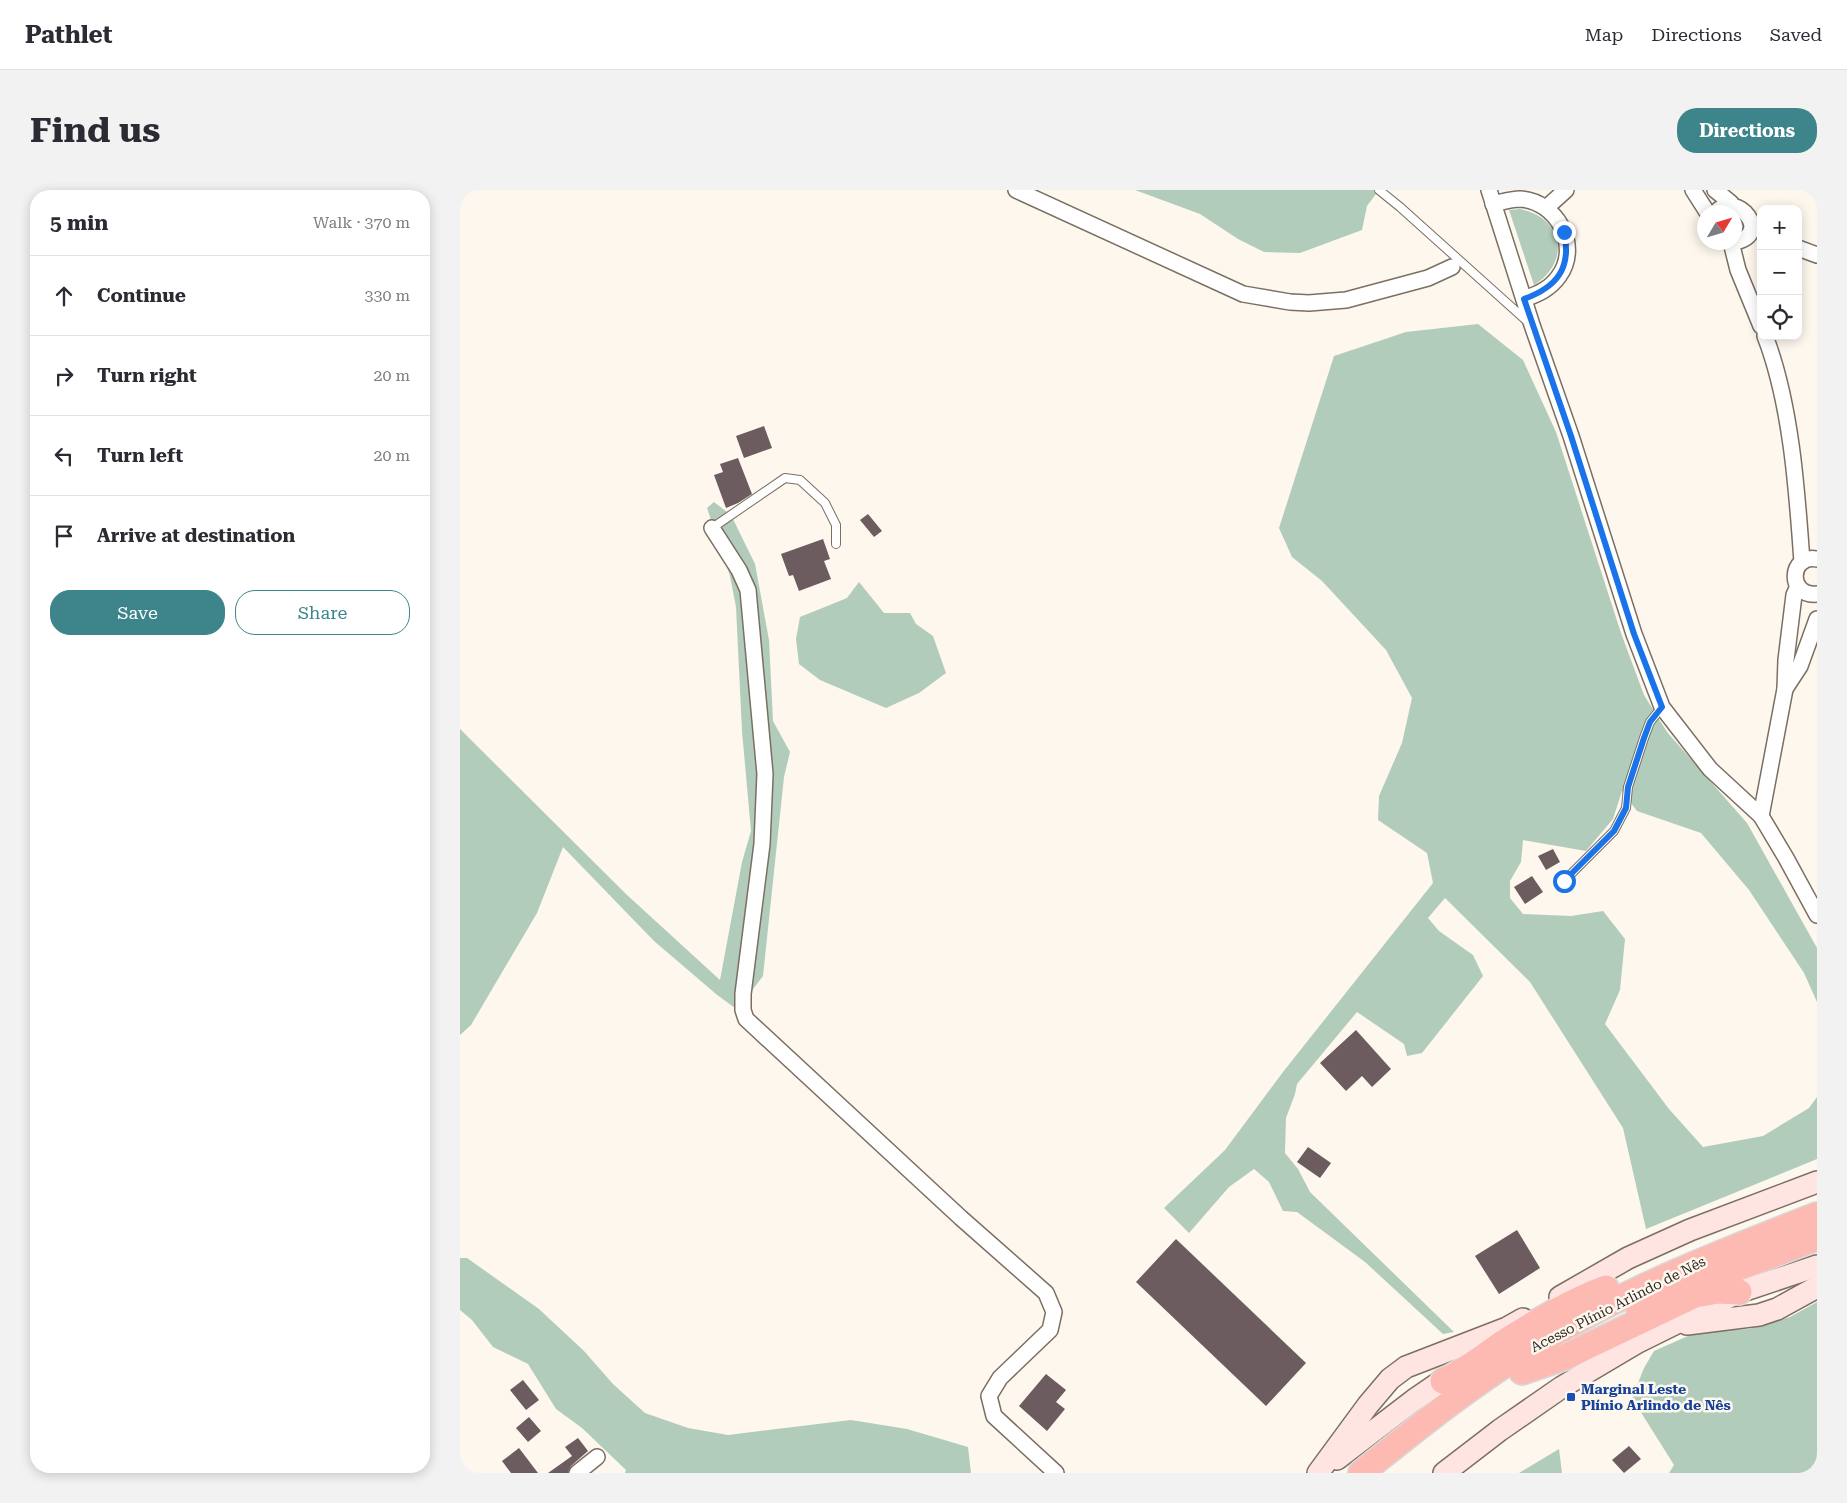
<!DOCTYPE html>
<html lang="en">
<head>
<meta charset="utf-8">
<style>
  :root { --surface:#fff; --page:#f2f2f3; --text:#2b2b33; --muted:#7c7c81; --line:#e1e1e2; --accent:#3d858b }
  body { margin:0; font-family:"Roboto Serif",serif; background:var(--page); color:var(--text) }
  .controls { position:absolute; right:15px; top:15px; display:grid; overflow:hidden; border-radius:10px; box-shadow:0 2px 12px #0003 }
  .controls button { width:45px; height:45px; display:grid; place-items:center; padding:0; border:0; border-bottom:1px solid var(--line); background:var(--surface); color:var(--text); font:25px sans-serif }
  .compass { position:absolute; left:1237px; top:15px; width:45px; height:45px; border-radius:50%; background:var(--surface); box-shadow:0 2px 12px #0003; rotate:52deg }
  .stop { position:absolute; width:15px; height:15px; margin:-11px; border:4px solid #1a73e8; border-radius:50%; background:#fff }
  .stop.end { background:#1a73e8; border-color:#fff; box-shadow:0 1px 5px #0008 }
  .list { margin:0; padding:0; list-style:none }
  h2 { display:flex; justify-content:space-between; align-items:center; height:65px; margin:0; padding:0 20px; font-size:21px }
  h2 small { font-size:16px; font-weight:400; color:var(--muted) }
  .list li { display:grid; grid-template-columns:32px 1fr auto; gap:15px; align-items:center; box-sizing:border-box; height:80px; padding:0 20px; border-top:1px solid var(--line) }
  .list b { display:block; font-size:19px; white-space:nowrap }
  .list em { font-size:16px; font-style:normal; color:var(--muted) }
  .actions { display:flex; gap:10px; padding:15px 20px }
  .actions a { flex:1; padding:11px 0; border:1px solid var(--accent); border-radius:20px; text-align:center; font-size:18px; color:var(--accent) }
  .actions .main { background:var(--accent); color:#fff }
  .icon { flex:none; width:28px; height:28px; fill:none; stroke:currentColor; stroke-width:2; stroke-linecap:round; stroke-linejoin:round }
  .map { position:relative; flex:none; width:1357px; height:1283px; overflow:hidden; border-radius:20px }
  header { display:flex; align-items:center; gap:30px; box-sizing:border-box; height:70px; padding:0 25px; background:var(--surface); border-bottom:1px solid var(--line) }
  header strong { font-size:24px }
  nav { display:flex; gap:28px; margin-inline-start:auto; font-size:18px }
  .intro { display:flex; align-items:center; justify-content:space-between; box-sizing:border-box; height:120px; padding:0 30px }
  h1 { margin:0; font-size:35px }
  .button { padding:12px 22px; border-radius:20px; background:var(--accent); color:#fff; font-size:18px; font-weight:700 }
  main { display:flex; gap:30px; padding:0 30px }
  aside { flex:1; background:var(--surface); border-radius:20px; box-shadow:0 2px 12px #0003 }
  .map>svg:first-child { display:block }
</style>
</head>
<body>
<header>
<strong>Pathlet</strong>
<nav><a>Map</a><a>Directions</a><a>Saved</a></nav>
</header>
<div class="intro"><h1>Find us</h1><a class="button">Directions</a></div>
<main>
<aside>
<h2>5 min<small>Walk · 370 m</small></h2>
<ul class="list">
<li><svg class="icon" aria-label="ahead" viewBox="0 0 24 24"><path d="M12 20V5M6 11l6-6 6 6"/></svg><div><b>Continue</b></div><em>330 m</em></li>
<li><svg class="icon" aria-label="right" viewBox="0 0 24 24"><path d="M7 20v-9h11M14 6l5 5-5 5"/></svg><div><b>Turn right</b></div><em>20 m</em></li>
<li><svg class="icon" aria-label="left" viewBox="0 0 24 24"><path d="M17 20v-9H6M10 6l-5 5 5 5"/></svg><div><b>Turn left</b></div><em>20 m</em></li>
<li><svg class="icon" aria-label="arrive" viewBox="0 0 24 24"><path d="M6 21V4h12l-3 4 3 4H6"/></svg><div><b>Arrive at destination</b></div></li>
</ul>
<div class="actions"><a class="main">Save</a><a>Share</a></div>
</aside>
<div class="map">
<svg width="1357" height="1283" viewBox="0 0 1357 1283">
  <rect width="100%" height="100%" fill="#fef7ee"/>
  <g fill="#b1ccbb">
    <polygon points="675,0 919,0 907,16 902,40 840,63 804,62 778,49 740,24"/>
    <path d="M1060 19C1104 28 1111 72 1074 95L1049 20Z"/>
    <polygon points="1278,19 1286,39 1275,47 1274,22"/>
    <polygon points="1018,134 1063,170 1096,242 1161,443 1184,505 1207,542 1287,633 1357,758 1357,812 1344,783 1289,700 1241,643 1177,621 1162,601 1153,629 1126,661 1063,650 1061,672 1050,691 1050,708 1063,724 1111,726 1143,721 1165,749 1160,800 1145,834 1209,919 1243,957 1303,946 1349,918 1357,907 1357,969 1186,1039 1163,938 1070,792 985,708 968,728 979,741 1013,765 1023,786 962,863 947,866 944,854 897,822 837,894 835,904 826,928 825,963 838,979 850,1002 994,1142 983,1144 905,1072 837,1022 823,1021 809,992 794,979 769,997 729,1043 704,1018 765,960 823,882 973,693 967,663 918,630 919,606 942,553 952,508 926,460 862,391 832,367 819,338 874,166 946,142"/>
    <polygon points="254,312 271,325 295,374 309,450 313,531 330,562 324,587 303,786 287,807 287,827 256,804 194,751 103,657 77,723 11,835 0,845 0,539 166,704 260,790 282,672 291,641 282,541 276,417 270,386 247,318"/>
    <polygon points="399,392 424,423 450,423 456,434 473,446 486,483 459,503 426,518 360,490 339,474 336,449 340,427 387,408"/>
    <polygon points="0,1068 7,1068 79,1119 124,1161 153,1194 185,1223 228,1238 268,1245 391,1230 447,1239 508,1257 511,1283 165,1283 166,1280 122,1238 96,1219 68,1174 33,1157 12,1130 0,1120"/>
    <polygon points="1357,1112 1357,1283 1209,1283 1214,1275 1172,1208 1184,1178 1194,1161 1237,1142 1289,1139 1330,1127"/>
    <polygon points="1099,1259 1102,1283 1059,1283"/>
  </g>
  <g fill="#6c5b5f">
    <polygon points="304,236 312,258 284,268 276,246"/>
    <polygon points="278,268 292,304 278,313 266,318 254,285 263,282 260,274"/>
    <polygon points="408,324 422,341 414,347 400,330"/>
    <polygon points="363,349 370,369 364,371 371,389 339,401 333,385 329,386 321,364"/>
    <polygon points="1093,659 1100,672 1086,680 1078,666"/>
    <polygon points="1072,686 1083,702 1065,714 1054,697"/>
    <polygon points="896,840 931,879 912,897 902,886 886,901 860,873"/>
    <polygon points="848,957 871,973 860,988 837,972"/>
    <polygon points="1057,1040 1080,1078 1039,1104 1015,1066"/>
    <polygon points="716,1049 846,1173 806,1216 676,1092"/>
    <polygon points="586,1184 606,1200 596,1212 605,1219 587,1241 559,1216"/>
    <polygon points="63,1190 79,1210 66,1220 50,1200"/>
    <polygon points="69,1227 81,1241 68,1252 56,1238"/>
    <polygon points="118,1248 128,1261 111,1276 108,1283 88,1283 112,1266 105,1257"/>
    <polygon points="1169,1256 1181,1269 1164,1283 1152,1270"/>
    <polygon points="59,1258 78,1283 51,1283 42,1271"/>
  </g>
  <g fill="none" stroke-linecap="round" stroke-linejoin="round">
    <defs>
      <g id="service">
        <polyline points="919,0 940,17 1067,131"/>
        <polyline points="252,338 325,288 340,290 365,313 376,335 376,354"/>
        <polyline points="1104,691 1154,641 1166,618 1168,597 1184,548 1190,532 1202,517"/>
      </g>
      <g id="minor">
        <polyline points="556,0 783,104 830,112 849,113 886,110 968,88 992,77"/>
        <polyline points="1029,0 1072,135 1111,246 1174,444 1202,517 1250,579 1301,626 1326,668 1357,725"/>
        <polyline points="1233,0 1247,22"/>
        <polyline points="1255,0 1271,13"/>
        <path d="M1033 14C1042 12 1051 9 1060 9 1097 11 1121 56 1099 86 1090 99 1078 104 1064 109"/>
        <polyline points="1086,18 1106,0"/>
        <path d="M1256 22C1277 0 1314 45 1274 52"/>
        <polyline points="1271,52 1278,80 1301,136"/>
        <polyline points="1338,58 1357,65"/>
        <path d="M1305 146C1331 213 1337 300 1342 372"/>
        <polyline points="252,338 279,380 288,400 305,584 302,654 283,804 283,820 286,829 501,1028 586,1103 594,1122 590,1140 540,1188 529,1206 534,1226 596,1283"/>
        <path d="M1357 369C1329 364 1327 407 1357 404"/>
        <polyline points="1325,499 1340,476 1357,429"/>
        <polyline points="1301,626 1325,499 1326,470 1334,405 1338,396"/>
        <polyline points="117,1283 137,1267"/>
      </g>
      <g id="secondary">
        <polyline points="1100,1107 1168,1068 1230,1040 1357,992"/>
        <polyline points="1227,1134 1299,1125 1317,1119 1357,1097"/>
        <polyline points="877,1269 954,1210 995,1182"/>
        <polyline points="858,1283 908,1215 930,1189 946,1177 1047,1138 1063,1129"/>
        <polyline points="984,1283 1040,1240 1102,1197 1178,1152 1279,1102 1357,1076"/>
      </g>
      <g id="trunk">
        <polyline points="1179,1119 1225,1098 1357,1048"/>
        <polyline points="1062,1182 1103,1168 1235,1105 1258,1101 1279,1102"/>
        <path d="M983 1191C1006 1181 1024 1166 1044 1152 1076 1132 1111 1111 1146 1098"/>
        <path d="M901 1283C956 1239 1009 1196 1069 1159 1159 1102 1259 1063 1357 1025"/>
      </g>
    </defs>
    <use href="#service" stroke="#7a6f62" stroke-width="10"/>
    <use href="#minor" stroke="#7a6f62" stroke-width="18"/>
    <use href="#secondary" stroke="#7a6f62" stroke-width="24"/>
    <use href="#trunk" stroke="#d9d8d7" stroke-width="28"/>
    <use href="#service" stroke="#fff" stroke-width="8"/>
    <use href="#minor" stroke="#fff" stroke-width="15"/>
    <use href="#secondary" stroke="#fee5e2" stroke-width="21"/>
    <use href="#trunk" stroke="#fcbab3" stroke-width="25"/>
  </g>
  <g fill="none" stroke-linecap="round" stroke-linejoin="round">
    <path stroke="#1a73e8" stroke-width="6" d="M1104 42C1112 78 1097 97 1064 109L1111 246 1174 444 1202 517 1190 532 1184 548 1168 597 1166 618 1154 641 1104 691"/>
  </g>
  <rect fill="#1a4fb4" stroke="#fef7ee" stroke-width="2" x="1106" y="1202" width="10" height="10" rx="2.5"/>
  <g text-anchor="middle" stroke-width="5" stroke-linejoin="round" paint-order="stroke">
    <g font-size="14" fill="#2d2823" stroke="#fef7ee">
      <text transform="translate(1158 1114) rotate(-27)" y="5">Acesso Plínio Arlindo de Nês</text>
    </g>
    <g font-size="14" font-weight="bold" fill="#164399" stroke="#fef7ee" text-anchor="start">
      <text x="1121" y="1204">Marginal Leste<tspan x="1121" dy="16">Plínio Arlindo de Nês</tspan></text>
    </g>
  </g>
</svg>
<div class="controls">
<button>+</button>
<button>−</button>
<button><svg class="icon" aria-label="locate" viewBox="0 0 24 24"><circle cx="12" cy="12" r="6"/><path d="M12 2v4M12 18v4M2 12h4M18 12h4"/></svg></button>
</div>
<svg class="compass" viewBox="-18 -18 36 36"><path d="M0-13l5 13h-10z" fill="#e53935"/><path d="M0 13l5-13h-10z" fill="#7c7c81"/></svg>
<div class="stop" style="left:1104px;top:691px"></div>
<div class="stop end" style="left:1104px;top:42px"></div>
</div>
</main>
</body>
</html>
